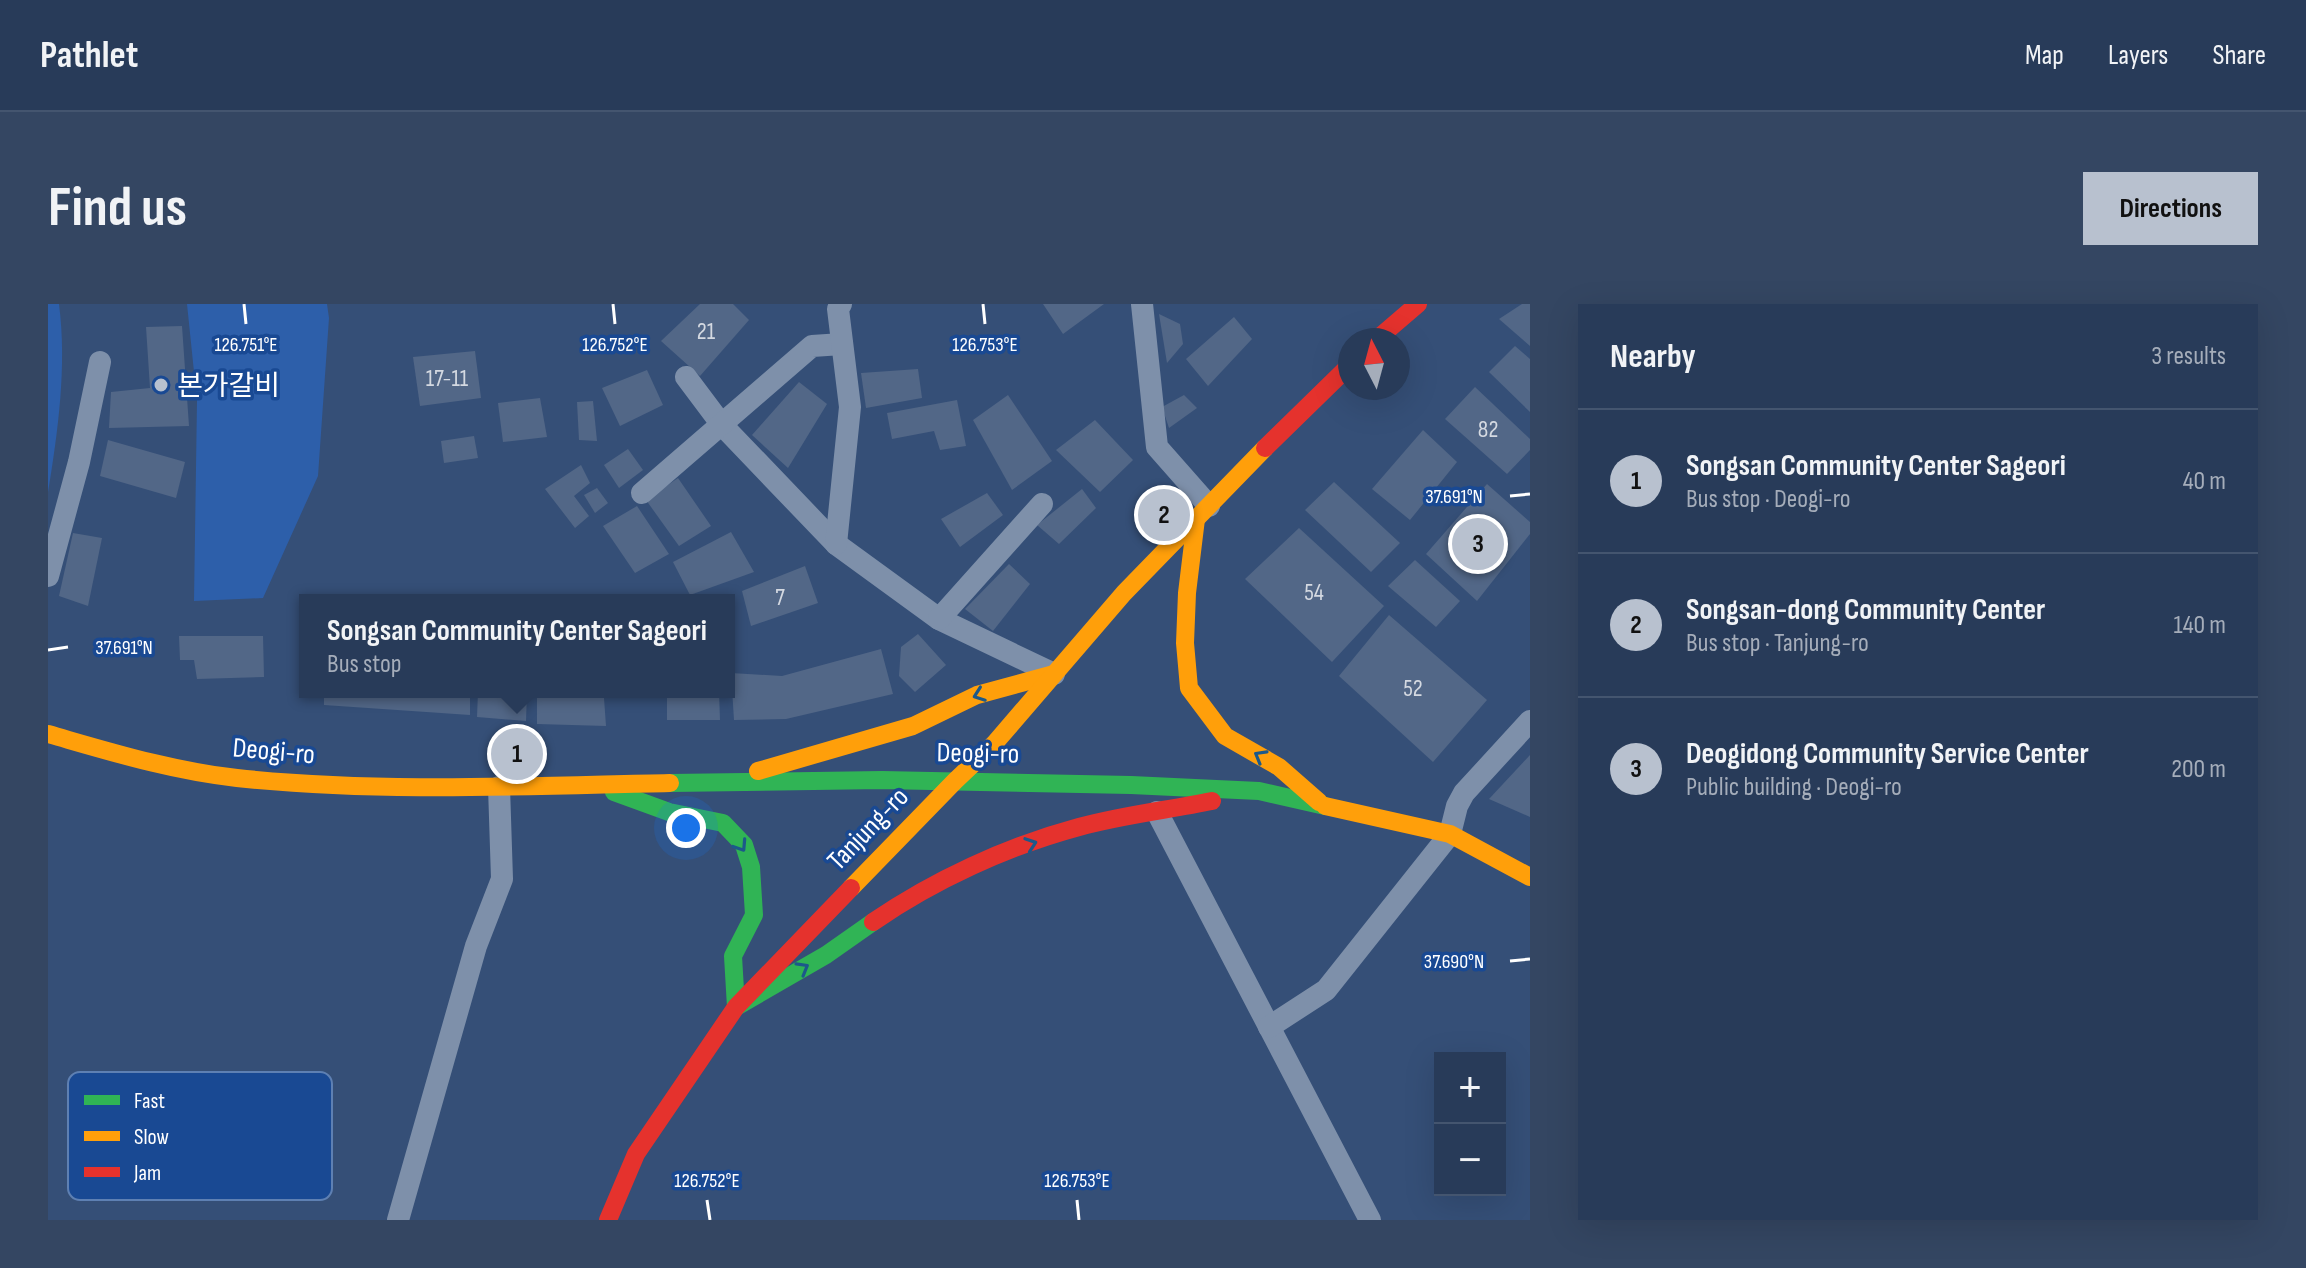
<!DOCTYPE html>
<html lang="en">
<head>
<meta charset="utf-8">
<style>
  :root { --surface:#283b59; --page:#344662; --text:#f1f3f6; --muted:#a5adba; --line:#44556f; --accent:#b8c1cf }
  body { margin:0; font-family:"Sofia Sans Condensed","Noto Sans KR",sans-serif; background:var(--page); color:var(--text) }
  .controls { position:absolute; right:24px; bottom:24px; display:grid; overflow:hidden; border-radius:0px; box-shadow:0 8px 32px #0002 }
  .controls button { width:72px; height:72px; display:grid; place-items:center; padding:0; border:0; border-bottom:2px solid var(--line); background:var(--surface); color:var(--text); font:40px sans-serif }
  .compass { position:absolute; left:1290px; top:24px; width:72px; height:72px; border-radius:50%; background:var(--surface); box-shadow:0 8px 32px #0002; rotate:354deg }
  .you { position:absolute; left:638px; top:524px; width:28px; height:28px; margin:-20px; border:6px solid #fff; border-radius:50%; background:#1a73e8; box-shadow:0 0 0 12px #1a73e833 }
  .badge { display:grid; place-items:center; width:52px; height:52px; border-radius:50%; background:var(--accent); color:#111; font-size:26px; font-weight:700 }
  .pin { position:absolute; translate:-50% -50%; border:4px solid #fff; box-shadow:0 2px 8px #0006 }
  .popup { position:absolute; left:251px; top:290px; width:436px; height:104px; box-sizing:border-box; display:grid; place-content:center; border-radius:0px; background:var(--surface); filter:drop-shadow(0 2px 6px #0005); font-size:26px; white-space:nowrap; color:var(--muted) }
  .popup b { font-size:30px; color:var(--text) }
  .popup::after { content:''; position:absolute; left:50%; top:100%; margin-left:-16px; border:16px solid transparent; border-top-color:var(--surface) }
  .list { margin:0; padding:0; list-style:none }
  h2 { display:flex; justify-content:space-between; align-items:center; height:104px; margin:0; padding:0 32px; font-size:34px }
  h2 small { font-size:26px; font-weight:400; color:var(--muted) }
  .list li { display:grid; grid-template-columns:52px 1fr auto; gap:24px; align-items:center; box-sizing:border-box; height:144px; padding:0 32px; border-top:2px solid var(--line) }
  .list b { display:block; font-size:30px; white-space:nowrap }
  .list p { margin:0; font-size:26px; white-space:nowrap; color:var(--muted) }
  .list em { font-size:26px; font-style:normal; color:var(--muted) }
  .map { position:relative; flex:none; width:1482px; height:916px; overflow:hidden; border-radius:0px }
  header { display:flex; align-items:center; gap:48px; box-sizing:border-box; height:112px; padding:0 40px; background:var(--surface); border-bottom:2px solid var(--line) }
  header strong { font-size:38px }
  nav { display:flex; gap:44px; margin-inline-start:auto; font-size:28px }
  .intro { display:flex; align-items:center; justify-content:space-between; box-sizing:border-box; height:192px; padding:0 48px }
  h1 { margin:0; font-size:56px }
  .button { padding:20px 36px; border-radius:0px; background:var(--accent); color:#111; font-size:28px; font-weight:700 }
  main { display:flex; gap:48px; padding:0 48px }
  aside { flex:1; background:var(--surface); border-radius:0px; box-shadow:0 8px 32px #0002 }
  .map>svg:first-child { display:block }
</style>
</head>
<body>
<header>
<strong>Pathlet</strong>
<nav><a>Map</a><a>Layers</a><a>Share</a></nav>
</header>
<div class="intro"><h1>Find us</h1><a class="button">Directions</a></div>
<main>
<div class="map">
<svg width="1482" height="916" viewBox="0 0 1482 916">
  <rect width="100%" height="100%" fill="#354f77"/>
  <g fill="#2d5faa">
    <path d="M0 0H11C19 62 10 127 0 188Z"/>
    <polygon points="139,0 279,0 281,14 270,172 215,294 146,297 149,97"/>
  </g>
  <g fill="#526787">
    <polygon points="652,0 685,0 701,16 652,72 613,37"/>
    <polygon points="995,0 1056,0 1015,30"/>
    <polygon points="1474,0 1482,0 1482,42 1451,15"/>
    <polygon points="1111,10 1132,20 1135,40 1119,59"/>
    <polygon points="1186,13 1204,35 1160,82 1138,55"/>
    <polygon points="134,22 141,122 61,124 63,88 102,84 98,23"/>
    <polygon points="1467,42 1482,55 1482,108 1441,68"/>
    <polygon points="427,47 433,94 372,102 365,53"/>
    <polygon points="870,65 874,94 818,104 813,69"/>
    <polygon points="599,66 615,101 572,122 554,84"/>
    <polygon points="751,78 779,100 740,164 704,131"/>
    <polygon points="1427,83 1482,135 1482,146 1459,170 1397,115"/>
    <polygon points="960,91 1004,157 964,186 925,116"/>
    <polygon points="1136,91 1149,104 1121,124 1114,103"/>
    <polygon points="492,94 499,133 455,138 450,99"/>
    <polygon points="909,96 918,142 892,146 886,127 844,135 839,109"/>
    <polygon points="545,97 549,137 531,136 529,98"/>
    <polygon points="1047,116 1085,156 1052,188 1008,146"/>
    <polygon points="1375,126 1409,158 1362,216 1324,185"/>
    <polygon points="426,132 430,154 396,159 393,137"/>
    <polygon points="60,136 137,158 128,194 52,172"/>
    <polygon points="580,145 595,166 571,184 556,161"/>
    <polygon points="533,161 542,179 526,192 541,212 527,224 497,185"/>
    <polygon points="630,174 663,222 631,242 598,196"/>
    <polygon points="1286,178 1352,239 1323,268 1257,206"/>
    <polygon points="1439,180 1482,218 1482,230 1429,297 1378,250"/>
    <polygon points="549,184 560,199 547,209 536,191"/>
    <polygon points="1034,185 1048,204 1011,240 989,221"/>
    <polygon points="939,189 955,211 912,243 893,215"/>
    <polygon points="589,202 621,250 587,269 555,222"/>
    <polygon points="1251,224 1336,302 1284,358 1197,275"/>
    <polygon points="683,228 706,268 642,291 625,258"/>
    <polygon points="25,229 54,234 40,302 11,292"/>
    <polygon points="1367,256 1412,297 1388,323 1340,282"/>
    <polygon points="961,260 982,280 945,327 917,305"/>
    <polygon points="757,262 770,299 703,322 694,287"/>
    <polygon points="1341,311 1439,396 1385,458 1291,372"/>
    <polygon points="870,330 898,361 867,388 851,372 853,343"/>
    <polygon points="131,332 215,332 216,373 149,375 146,356 132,356"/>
    <polygon points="833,345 845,390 738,415 686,416 683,369 734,372"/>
    <polygon points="276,388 422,388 422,411 276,401"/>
    <polygon points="430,388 479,388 478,417 429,413"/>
    <polygon points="489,388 541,388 556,394 558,422 489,420"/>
    <polygon points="619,388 671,388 672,416 619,416"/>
    <polygon points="1482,451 1482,513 1441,495"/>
  </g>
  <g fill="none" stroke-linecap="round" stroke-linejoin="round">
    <g stroke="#7e90aa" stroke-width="22">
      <polyline points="1094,0 1109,143 1161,202"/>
      <polyline points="638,73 674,121 788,240 891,315 1006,370"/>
      <polyline points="594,189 764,42 794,40"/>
      <polyline points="788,240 802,103 790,5 793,0"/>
      <polyline points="0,272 31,158 52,58"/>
      <polyline points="891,315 994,200"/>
      <polyline points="1109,508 1322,916"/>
      <polyline points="1221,723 1278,686 1402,530 1409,502 1416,489 1482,417"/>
      <polyline points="350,916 428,642 454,575 451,483"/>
    </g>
    <g stroke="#30b455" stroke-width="18">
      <polyline points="622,479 834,476 1083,481 1211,487 1277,502"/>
      <polyline points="566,488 621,508 675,519 696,541 703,563 706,611 685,652 688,703 778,651 825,618"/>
    </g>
    <g stroke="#ff9f0a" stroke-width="18">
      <polyline points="1148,215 1139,289 1137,339 1141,384 1177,432 1231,463 1271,498"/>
      <path d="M0 430C63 448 124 467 189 474 333 489 478 482 622 479"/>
      <polyline points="710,467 865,422 929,391 1006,370"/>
      <polyline points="1277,502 1402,530 1482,573"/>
      <polyline points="803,584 907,477 946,440 1076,289 1217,144"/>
    </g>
    <g stroke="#e5322d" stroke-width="18">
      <polyline points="1328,36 1370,0"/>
      <polyline points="1217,144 1302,61"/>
      <path d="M825 618C886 576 960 542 1031 523 1074 511 1120 506 1164 497"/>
      <polyline points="560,916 588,850 688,703 803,584"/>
    </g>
  </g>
  <defs><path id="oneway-chevron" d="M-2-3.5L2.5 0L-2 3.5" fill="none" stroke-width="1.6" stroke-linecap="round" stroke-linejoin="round" transform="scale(2)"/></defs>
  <g stroke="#1c598a">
    <use href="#oneway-chevron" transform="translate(931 391) rotate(160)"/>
    <use href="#oneway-chevron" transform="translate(1212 452) rotate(-150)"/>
    <use href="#oneway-chevron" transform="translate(983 540) rotate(-19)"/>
    <use href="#oneway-chevron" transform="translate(693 542) rotate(57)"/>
    <use href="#oneway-chevron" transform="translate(755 664) rotate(-30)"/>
  </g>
  <path fill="none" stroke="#fff" stroke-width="3" d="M196 0 198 20M565 0 567 20M935 0 937 20M1462 192 1482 190M0 346 20 343M1462 657 1482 655M659 896 662 916M1029 896 1031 916"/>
  <circle fill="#b8c1cf" stroke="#194993" stroke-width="3" cx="113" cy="81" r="8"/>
  <g text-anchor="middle" stroke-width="7" stroke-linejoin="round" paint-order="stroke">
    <g font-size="24" fill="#d4d9e1">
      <text x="658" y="35">21</text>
      <text x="399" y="82">17-11</text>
      <text x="1440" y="133">82</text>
      <text x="1266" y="296">54</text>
      <text x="732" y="301">7</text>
      <text x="1365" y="392">52</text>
    </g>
    <g font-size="28" fill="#fff" stroke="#194993" text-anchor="start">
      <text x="129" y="91">본가갈비</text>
    </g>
    <g font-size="28" fill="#fff" stroke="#194993">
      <text transform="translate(226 446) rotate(5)" y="10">Deogi-ro</text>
      <text transform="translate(930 448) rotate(1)" y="10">Deogi-ro</text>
      <text transform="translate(819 524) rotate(-46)" y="10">Tanjung-ro</text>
    </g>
  </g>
  <rect x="20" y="768" width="264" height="128" rx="12" fill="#194993" stroke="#5e80b3" stroke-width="2"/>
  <rect x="36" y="791" width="36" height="10" fill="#30b455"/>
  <rect x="36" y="827" width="36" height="10" fill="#ff9f0a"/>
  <rect x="36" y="863" width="36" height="10" fill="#e5322d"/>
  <g font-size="22" fill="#fff">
    <text x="86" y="804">Fast</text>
    <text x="86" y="840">Slow</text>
    <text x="86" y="876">Jam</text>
  </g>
  <g font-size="20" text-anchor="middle" fill="#fff" stroke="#194993" stroke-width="7" stroke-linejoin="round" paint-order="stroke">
    <text x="198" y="47">126.751°E</text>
    <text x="567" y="47">126.752°E</text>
    <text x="937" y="47">126.753°E</text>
    <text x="1406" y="199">37.691°N</text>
    <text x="76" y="350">37.691°N</text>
    <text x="1406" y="664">37.690°N</text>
    <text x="659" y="883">126.752°E</text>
    <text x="1029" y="883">126.753°E</text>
  </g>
</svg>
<div class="controls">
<button>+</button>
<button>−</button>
</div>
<svg class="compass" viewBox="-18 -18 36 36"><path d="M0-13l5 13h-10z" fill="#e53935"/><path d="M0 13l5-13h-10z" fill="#a5adba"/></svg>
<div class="you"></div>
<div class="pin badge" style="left:469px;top:450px">1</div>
<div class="popup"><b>Songsan Community Center Sageori</b>Bus stop</div>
<div class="pin badge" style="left:1116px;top:211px">2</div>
<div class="pin badge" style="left:1430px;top:240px">3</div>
</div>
<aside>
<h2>Nearby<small>3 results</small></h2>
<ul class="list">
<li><span class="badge">1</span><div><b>Songsan Community Center Sageori</b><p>Bus stop · Deogi-ro</p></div><em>40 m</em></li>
<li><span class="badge">2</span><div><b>Songsan-dong Community Center</b><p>Bus stop · Tanjung-ro</p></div><em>140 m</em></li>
<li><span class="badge">3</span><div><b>Deogidong Community Service Center</b><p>Public building · Deogi-ro</p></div><em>200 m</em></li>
</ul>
</aside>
</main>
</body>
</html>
